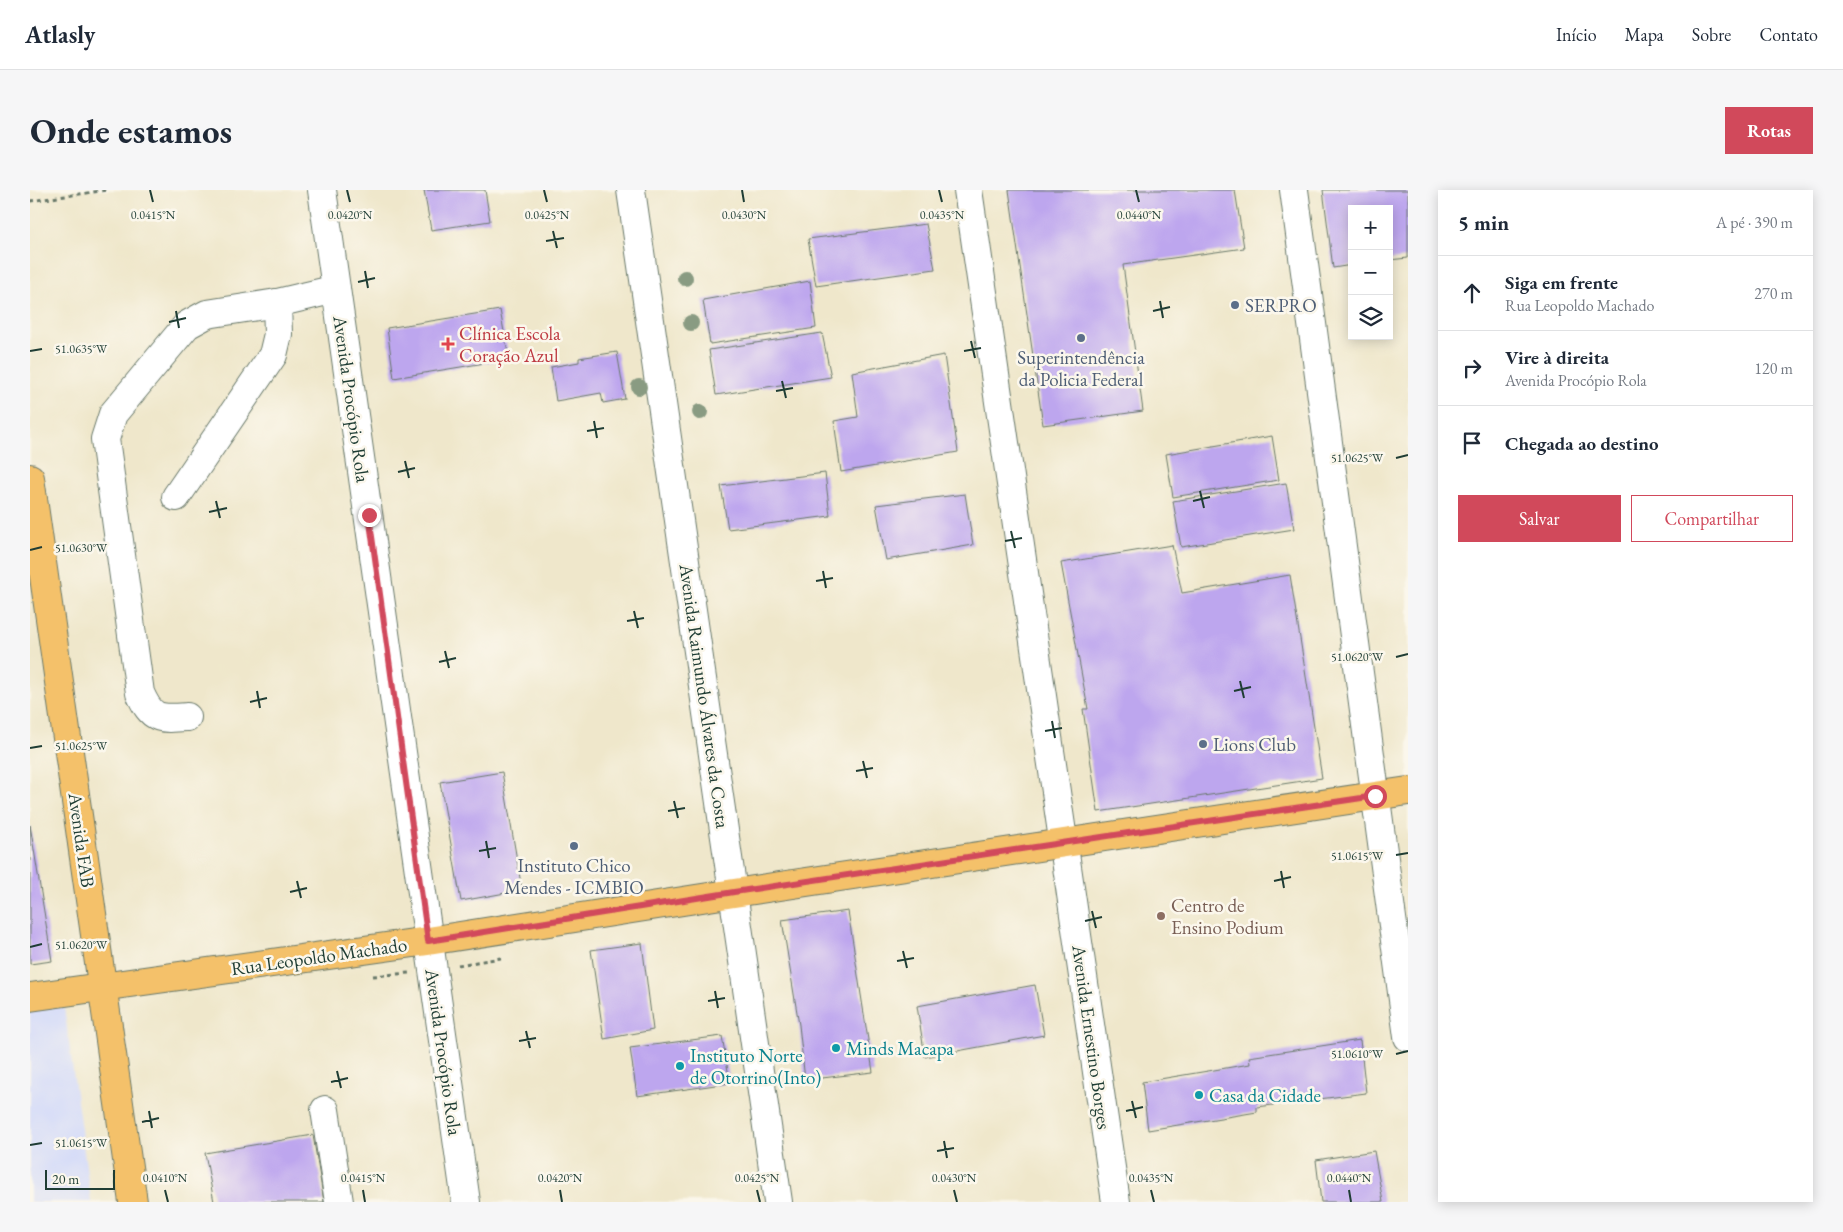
<!DOCTYPE html>
<html lang="pt">
<head>
<meta charset="utf-8">
<style>
  :root { --surface:#fff; --page:#f6f6f7; --text:#1f2937; --muted:#747a83; --line:#e0e1e3; --accent:#d1495b }
  body { margin:0; font-family:"EB Garamond",serif; background:var(--page); color:var(--text) }
  .controls { position:absolute; right:15px; top:15px; display:grid; overflow:hidden; border-radius:0px; box-shadow:0 2px 12px #0003 }
  .controls button { width:45px; height:45px; display:grid; place-items:center; padding:0; border:0; border-bottom:1px solid var(--line); background:var(--surface); color:var(--text); font:25px sans-serif }
  .scale { position:absolute; left:15px; bottom:12px; width:70px; box-sizing:border-box; padding-left:5px; border:2px solid #1f3d34; border-top:0; font-size:14px; line-height:18px; white-space:nowrap; color:#1f3d34; -webkit-text-stroke:4px #fbf7ec; paint-order:stroke }
  .stop { position:absolute; width:15px; height:15px; margin:-11px; border:4px solid #d1495b; border-radius:50%; background:#fff }
  .stop.end { background:#d1495b; border-color:#fff; box-shadow:0 1px 5px #0008 }
  .list { margin:0; padding:0; list-style:none }
  h2 { display:flex; justify-content:space-between; align-items:center; height:65px; margin:0; padding:0 20px; font-size:21px }
  h2 small { font-size:16px; font-weight:400; color:var(--muted) }
  .list li { display:grid; grid-template-columns:32px 1fr auto; gap:15px; align-items:center; box-sizing:border-box; height:75px; padding:0 20px; border-top:1px solid var(--line) }
  .list b { display:block; font-size:19px; white-space:nowrap }
  .list p { margin:0; font-size:16px; white-space:nowrap; color:var(--muted) }
  .list em { font-size:16px; font-style:normal; color:var(--muted) }
  .actions { display:flex; gap:10px; padding:15px 20px }
  .actions a { flex:1; padding:11px 0; border:1px solid var(--accent); border-radius:0px; text-align:center; font-size:18px; color:var(--accent) }
  .actions .main { background:var(--accent); color:#fff }
  .icon { flex:none; width:28px; height:28px; fill:none; stroke:currentColor; stroke-width:2; stroke-linecap:round; stroke-linejoin:round }
  .map { position:relative; flex:none; width:1378px; height:1012px; overflow:hidden; border-radius:0px }
  header { display:flex; align-items:center; gap:30px; box-sizing:border-box; height:70px; padding:0 25px; background:var(--surface); border-bottom:1px solid var(--line) }
  header strong { font-size:24px }
  nav { display:flex; gap:28px; margin-inline-start:auto; font-size:18px }
  .intro { display:flex; align-items:center; justify-content:space-between; box-sizing:border-box; height:120px; padding:0 30px }
  h1 { margin:0; font-size:35px }
  .button { padding:12px 22px; border-radius:0px; background:var(--accent); color:#fff; font-size:18px; font-weight:700 }
  main { display:flex; gap:30px; padding:0 30px }
  aside { flex:1; background:var(--surface); border-radius:0px; box-shadow:0 2px 12px #0003 }
  .map>svg:first-child { display:block }
</style>
</head>
<body>
<header>
<strong>Atlasly</strong>
<nav><a>Início</a><a>Mapa</a><a>Sobre</a><a>Contato</a></nav>
</header>
<div class="intro"><h1>Onde estamos</h1><a class="button">Rotas</a></div>
<main>
<div class="map">
<svg width="1378" height="1012" viewBox="0 0 1378 1012">
  <rect width="100%" height="100%" fill="#fbf7ec"/>
  <filter id="ink" filterUnits="userSpaceOnUse"><feTurbulence type="fractalNoise" baseFrequency=".02" numOctaves="2"/><feDisplacementMap in="SourceGraphic" scale="10" xChannelSelector="R" yChannelSelector="G"/><feConvolveMatrix kernelMatrix="1 2 1 2 8 2 1 2 1" color-interpolation-filters="sRGB"/></filter>
  <filter id="wash" filterUnits="userSpaceOnUse"><feTurbulence type="fractalNoise" baseFrequency=".0096" numOctaves="4" result="noise"/><feDisplacementMap in="SourceGraphic" scale="20" xChannelSelector="R" yChannelSelector="G"/><feGaussianBlur stdDeviation="1.12" result="paint"/><feColorMatrix in="noise" values="0 0 0 0 0 0 0 0 0 0 0 0 0 0 0 0 0 1.4 0 .05"/><feComposite in="paint" operator="in"/></filter>
  <g filter="url(#wash)">
    <rect width="100%" height="100%" fill="#efe7cb"/>
    <polygon fill="#d2d9f9" points="33,809 61,1012 0,1012 0,813"/>
    <g id="blocks">
      <g fill="#bda6ee">
        <polygon points="394,0 455,0 460,31 401,40"/>
        <polygon points="979,0 1205,0 1214,58 1093,75 1113,221 1013,235"/>
        <polygon points="1293,0 1378,0 1378,68 1359,70 1359,19 1322,19 1322,75 1303,78"/>
        <polygon points="896,34 905,79 786,96 778,49"/>
        <polygon points="780,91 786,138 680,154 673,110"/>
        <polygon points="470,120 479,169 364,188 357,138"/>
        <polygon points="792,143 801,187 686,205 679,160"/>
        <polygon points="587,162 595,209 573,213 571,203 526,211 521,177 549,172 549,168"/>
        <polygon points="914,165 928,262 811,282 804,231 828,227 822,182"/>
        <polygon points="1242,246 1249,290 1143,307 1136,264"/>
        <polygon points="795,283 800,326 698,339 691,296"/>
        <polygon points="1256,293 1264,339 1151,357 1143,311"/>
        <polygon points="935,304 943,355 856,370 846,315"/>
        <polygon points="1142,355 1152,403 1260,385 1292,588 1068,622 1053,519 1058,519 1031,373"/>
        <polygon points="472,582 492,700 431,711 410,592"/>
        <polygon points="0,635 22,771 0,774"/>
        <polygon points="818,721 843,882 775,890 769,835 752,730"/>
        <polygon points="612,753 623,840 574,849 561,760"/>
        <polygon points="1005,795 1014,845 895,867 887,816"/>
        <polygon points="692,846 700,893 607,906 600,858"/>
        <polygon points="1330,850 1336,903 1227,917 1227,922 1118,940 1112,892 1220,874 1219,867"/>
        <polygon points="283,945 294,1012 184,1012 175,963"/>
        <polygon points="1344,961 1353,1012 1291,1012 1286,970"/>
      </g>
    </g>
  </g>
  <g filter="url(#ink)">
    <use href="#blocks" fill-opacity="0" stroke="#687869" stroke-width="1"/>
    <g fill="none" stroke-linecap="round" stroke-linejoin="round">
      <defs>
        <g id="minor">
          <polyline points="292,0 436,1012"/>
          <polyline points="601,0 748,1012"/>
          <polyline points="938,0 1086,1012"/>
          <polyline points="1264,0 1378,847"/>
          <polyline points="146,307 243,165 248,144 247,113"/>
          <path d="M157 527C129 529 122 530 110 503L75 249 83 224 157 135 177 124 247 113 306 99"/>
          <polyline points="295,920 309,1012"/>
        </g>
        <g id="major">
          <polyline points="0,288 103,1012"/>
          <polyline points="0,807 398,751 704,703 1378,601"/>
        </g>
      </defs>
      <use href="#minor" stroke="#687869" stroke-width="30"/>
      <use href="#major" stroke="#687869" stroke-width="30"/>
      <g stroke="#687869" stroke-width="3" stroke-dasharray="4 4" stroke-linecap="butt">
        <polyline points="0,11 78,0"/>
        <polyline points="428,775 471,768"/>
        <polyline points="343,786 379,783"/>
      </g>
      <use href="#minor" stroke="#fff" stroke-width="28"/>
      <use href="#major" stroke="#f4c16a" stroke-width="28"/>
    </g>
    <g fill="#899b82">
      <circle cx="655" cy="88" r="8"/>
      <circle cx="661" cy="133" r="8"/>
      <circle cx="609" cy="197" r="8"/>
      <circle cx="670" cy="222" r="8"/>
    </g>
  </g>
  <g fill="none" stroke-linecap="round" stroke-linejoin="round" filter="url(#ink)">
    <polyline stroke="#d1495b" stroke-width="6" points="339,325 398,751 704,702 1345,606"/>
  </g>
  <path fill="none" stroke="#1f3d34" stroke-width="2" d="M120 0 123 12M317 0 320 12M514 0 517 12M712 0 714 12M909 0 912 12M1106 0 1109 12M523 41 527 58M516 51 534 48M335 81 338 98M328 92 345 88M1130 111 1133 128M146 121 149 138M1123 121 1140 117M139 132 156 128M941 151 945 168M0 161 12 159M934 161 951 158M752 191 756 208M746 201 763 198M564 231 567 248M557 241 574 238M1366 268 1378 265M375 271 379 288M368 282 385 278M1170 301 1174 318M186 311 190 328M1163 311 1180 307M179 322 197 318M981 341 985 358M975 351 992 348M0 360 12 357M793 381 796 398M786 391 803 388M604 421 608 438M597 431 614 428M415 461 419 478M1366 467 1378 464M409 472 426 468M1210 491 1214 508M227 501 230 518M1204 501 1221 497M220 512 237 508M1022 531 1025 548M1015 541 1032 538M0 558 12 556M833 571 837 588M826 581 843 578M644 611 648 628M638 621 655 618M456 651 459 668M449 661 466 658M1366 665 1378 663M1251 681 1254 698M267 691 271 708M1244 691 1261 687M260 702 277 698M1062 721 1066 738M1055 731 1072 727M0 757 12 754M873 761 877 778M867 771 884 768M685 801 688 818M678 811 695 808M496 841 500 858M489 851 506 848M1366 864 1378 861M307 881 311 898M301 892 318 888M1102 911 1106 928M119 921 122 938M1096 921 1113 917M112 932 129 928M914 951 917 968M0 955 12 953M907 961 924 958M135 1000 138 1012M333 1000 335 1012M530 1000 532 1012M727 1000 730 1012M924 1000 927 1012M1121 1000 1124 1012M1319 1000 1321 1012"/>
  <g fill="#5c6f8a" stroke="#fbf7ec" stroke-width="2">
    <circle cx="1205" cy="115" r="5"/>
    <circle cx="1051" cy="148" r="5"/>
    <circle cx="1173" cy="554" r="5"/>
    <circle cx="544" cy="656" r="5"/>
  </g>
  <path fill="#e0444e" stroke="#fbf7ec" stroke-width="2" d="M415.5 146.5h5v5h5v5h-5v5h-5v-5h-5v-5h5z"/>
  <circle fill="#8d6e63" stroke="#fbf7ec" stroke-width="2" cx="1131" cy="726" r="5"/>
  <g fill="#0f9aa8" stroke="#fbf7ec" stroke-width="2">
    <circle cx="806" cy="858" r="5"/>
    <circle cx="650" cy="876" r="5"/>
    <circle cx="1169" cy="905" r="5"/>
  </g>
  <g text-anchor="middle" stroke-width="5" stroke-linejoin="round" paint-order="stroke">
    <g font-size="19" fill="#4e5e75" stroke="#fbf7ec" text-anchor="start">
      <text x="1215" y="122">SERPRO</text>
      <text x="1051" y="174" text-anchor="middle">Superintendência<tspan x="1051" dy="22">da Policia Federal</tspan></text>
      <text x="1183" y="561">Lions Club</text>
      <text x="544" y="682" text-anchor="middle">Instituto Chico<tspan x="544" dy="22">Mendes - ICMBIO</tspan></text>
    </g>
    <g font-size="19" fill="#be3a42" stroke="#fbf7ec" text-anchor="start">
      <text x="429" y="150">Clínica Escola<tspan x="429" dy="22">Coração Azul</tspan></text>
    </g>
    <g font-size="19" fill="#1f3d34" stroke="#fbf7ec">
      <text transform="translate(322 209) rotate(82)" y="7">Avenida Procópio Rola</text>
      <text transform="translate(675 506) rotate(82)" y="7">Avenida Raimundo Álvares da Costa</text>
      <text transform="translate(52 650) rotate(82)" y="7">Avenida FAB</text>
      <text transform="translate(289 766) rotate(-8)" y="7">Rua Leopoldo Machado</text>
      <text transform="translate(1062 847) rotate(82)" y="7">Avenida Ernestino Borges</text>
      <text transform="translate(414 862) rotate(82)" y="7">Avenida Procópio Rola</text>
    </g>
    <g font-size="19" fill="#785e54" stroke="#fbf7ec" text-anchor="start">
      <text x="1141" y="722">Centro de<tspan x="1141" dy="22">Ensino Podium</tspan></text>
    </g>
    <g font-size="19" fill="#0d838f" stroke="#fbf7ec" text-anchor="start">
      <text x="816" y="865">Minds Macapa</text>
      <text x="660" y="872">Instituto Norte<tspan x="660" dy="22">de Otorrino(Into)</tspan></text>
      <text x="1179" y="912">Casa da Cidade</text>
    </g>
  </g>
  <g font-size="12" text-anchor="middle" fill="#1f3d34" stroke="#fbf7ec" stroke-width="5" stroke-linejoin="round" paint-order="stroke">
    <text x="123" y="29">0.0415°N</text>
    <text x="320" y="29">0.0420°N</text>
    <text x="517" y="29">0.0425°N</text>
    <text x="714" y="29">0.0430°N</text>
    <text x="912" y="29">0.0435°N</text>
    <text x="1109" y="29">0.0440°N</text>
    <text x="51" y="163">51.0635°W</text>
    <text x="1327" y="272">51.0625°W</text>
    <text x="51" y="362">51.0630°W</text>
    <text x="1327" y="471">51.0620°W</text>
    <text x="51" y="560">51.0625°W</text>
    <text x="1327" y="670">51.0615°W</text>
    <text x="51" y="759">51.0620°W</text>
    <text x="1327" y="868">51.0610°W</text>
    <text x="51" y="957">51.0615°W</text>
    <text x="135" y="992">0.0410°N</text>
    <text x="333" y="992">0.0415°N</text>
    <text x="530" y="992">0.0420°N</text>
    <text x="727" y="992">0.0425°N</text>
    <text x="924" y="992">0.0430°N</text>
    <text x="1121" y="992">0.0435°N</text>
    <text x="1319" y="992">0.0440°N</text>
  </g>
</svg>
<div class="controls">
<button>+</button>
<button>−</button>
<button><svg class="icon" aria-label="layers" viewBox="0 0 24 24"><path d="M12 4l9 5-9 5-9-5zM3 14l9 5 9-5"/></svg></button>
</div>
<div class="scale">20 m</div>
<div class="stop" style="left:1345px;top:606px"></div>
<div class="stop end" style="left:339px;top:325px"></div>
</div>
<aside>
<h2>5 min<small>A pé · 390 m</small></h2>
<ul class="list">
<li><svg class="icon" aria-label="ahead" viewBox="0 0 24 24"><path d="M12 20V5M6 11l6-6 6 6"/></svg><div><b>Siga em frente</b><p>Rua Leopoldo Machado</p></div><em>270 m</em></li>
<li><svg class="icon" aria-label="right" viewBox="0 0 24 24"><path d="M7 20v-9h11M14 6l5 5-5 5"/></svg><div><b>Vire à direita</b><p>Avenida Procópio Rola</p></div><em>120 m</em></li>
<li><svg class="icon" aria-label="arrive" viewBox="0 0 24 24"><path d="M6 21V4h12l-3 4 3 4H6"/></svg><div><b>Chegada ao destino</b></div></li>
</ul>
<div class="actions"><a class="main">Salvar</a><a>Compartilhar</a></div>
</aside>
</main>
</body>
</html>
